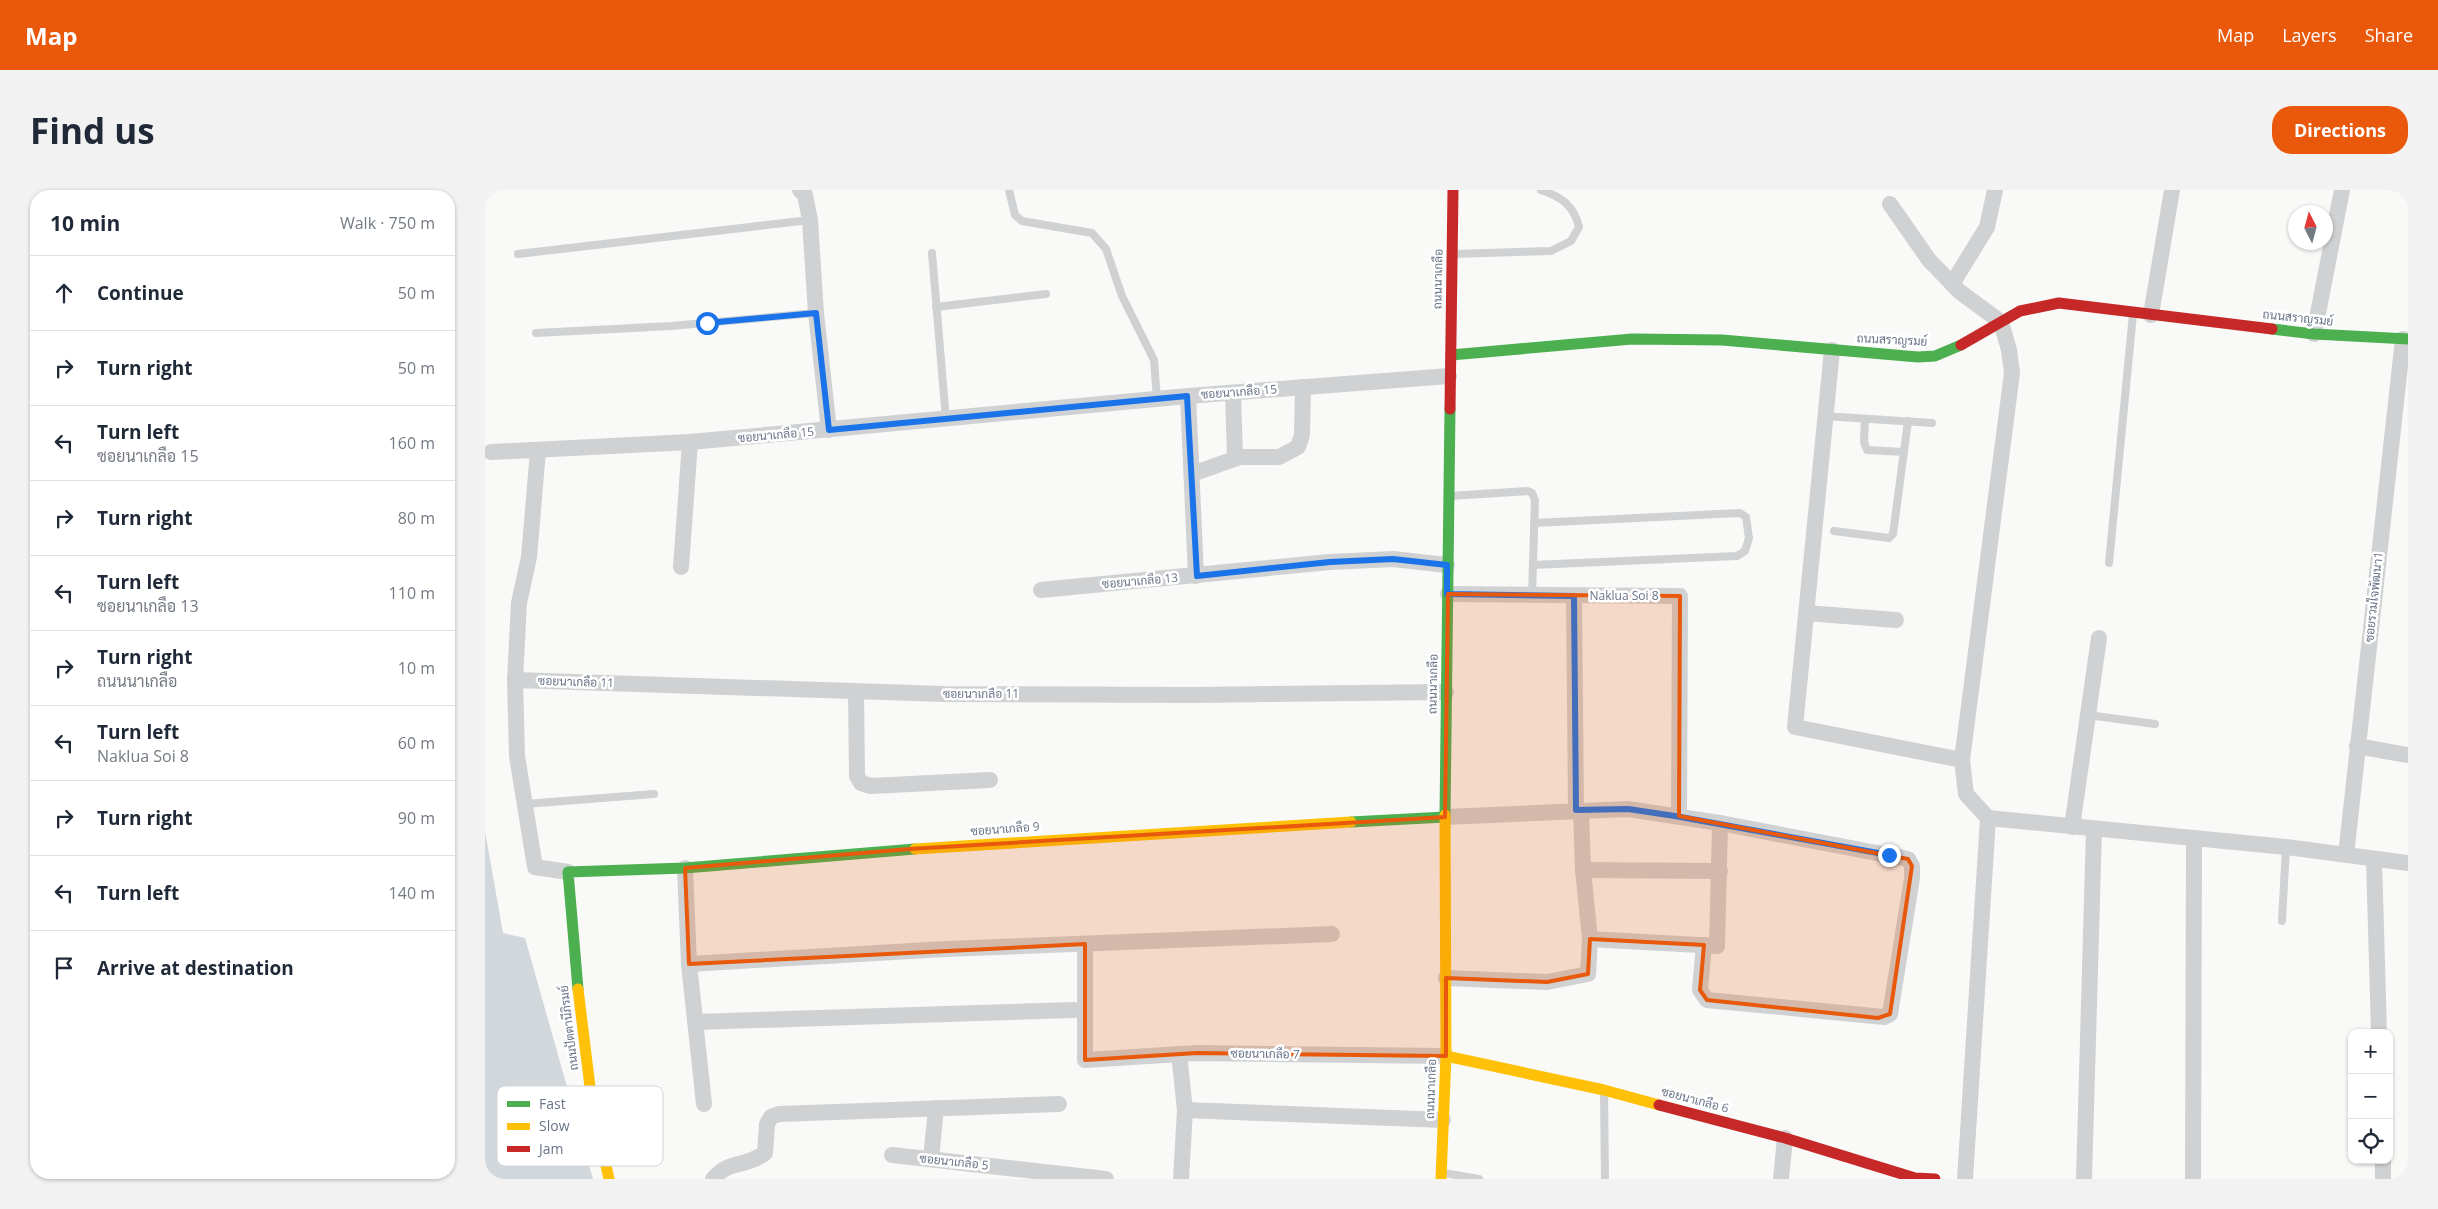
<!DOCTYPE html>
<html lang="en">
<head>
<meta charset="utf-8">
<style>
  :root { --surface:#fff; --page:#f2f2f3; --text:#1f2937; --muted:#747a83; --line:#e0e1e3; --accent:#ea580c }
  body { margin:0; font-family:"Open Sans",Sarabun,sans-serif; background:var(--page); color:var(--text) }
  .controls { position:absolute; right:15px; bottom:15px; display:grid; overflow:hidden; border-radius:10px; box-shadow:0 1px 4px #0004 }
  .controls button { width:45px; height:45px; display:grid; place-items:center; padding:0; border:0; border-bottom:1px solid var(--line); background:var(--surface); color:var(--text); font:25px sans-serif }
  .compass { position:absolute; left:1803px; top:15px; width:45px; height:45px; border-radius:50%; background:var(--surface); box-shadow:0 1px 4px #0004; rotate:354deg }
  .stop { position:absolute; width:15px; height:15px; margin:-11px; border:4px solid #1a73e8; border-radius:50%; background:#fff }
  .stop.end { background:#1a73e8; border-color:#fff; box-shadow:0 1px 5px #0008 }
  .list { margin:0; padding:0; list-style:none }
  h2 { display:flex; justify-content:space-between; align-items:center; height:65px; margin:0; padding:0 20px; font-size:21px }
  h2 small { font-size:16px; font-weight:400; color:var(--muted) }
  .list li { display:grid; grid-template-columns:32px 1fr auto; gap:15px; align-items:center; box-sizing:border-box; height:75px; padding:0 20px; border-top:1px solid var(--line) }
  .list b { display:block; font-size:19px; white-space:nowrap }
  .list p { margin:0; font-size:16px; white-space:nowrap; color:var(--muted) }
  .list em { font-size:16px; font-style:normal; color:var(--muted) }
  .icon { flex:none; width:28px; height:28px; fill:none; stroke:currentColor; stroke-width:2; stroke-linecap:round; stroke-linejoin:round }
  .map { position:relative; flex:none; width:1923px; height:989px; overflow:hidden; border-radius:20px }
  header { display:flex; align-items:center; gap:30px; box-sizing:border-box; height:70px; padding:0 25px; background:var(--accent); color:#fff }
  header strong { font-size:24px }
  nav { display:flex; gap:28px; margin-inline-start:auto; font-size:18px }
  .intro { display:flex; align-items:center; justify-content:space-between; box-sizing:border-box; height:120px; padding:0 30px }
  h1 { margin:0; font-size:35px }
  .button { padding:12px 22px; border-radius:20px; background:var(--accent); color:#fff; font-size:18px; font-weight:700 }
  main { display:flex; gap:30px; padding:0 30px }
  aside { flex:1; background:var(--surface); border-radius:20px; box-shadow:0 1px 4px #0004 }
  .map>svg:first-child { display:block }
</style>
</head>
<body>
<header>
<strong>Map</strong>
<nav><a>Map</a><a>Layers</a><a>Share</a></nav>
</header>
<div class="intro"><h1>Find us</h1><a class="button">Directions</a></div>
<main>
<aside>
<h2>10 min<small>Walk · 750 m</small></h2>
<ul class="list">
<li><svg class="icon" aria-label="ahead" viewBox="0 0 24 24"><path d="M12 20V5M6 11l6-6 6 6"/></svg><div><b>Continue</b></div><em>50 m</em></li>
<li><svg class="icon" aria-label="right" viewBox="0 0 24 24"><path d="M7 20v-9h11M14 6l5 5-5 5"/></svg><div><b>Turn right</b></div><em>50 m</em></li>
<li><svg class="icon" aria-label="left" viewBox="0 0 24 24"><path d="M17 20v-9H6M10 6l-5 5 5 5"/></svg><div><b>Turn left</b><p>ซอยนาเกลือ 15</p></div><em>160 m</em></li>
<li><svg class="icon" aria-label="right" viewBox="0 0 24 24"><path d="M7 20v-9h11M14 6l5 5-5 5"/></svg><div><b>Turn right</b></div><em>80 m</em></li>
<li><svg class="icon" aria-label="left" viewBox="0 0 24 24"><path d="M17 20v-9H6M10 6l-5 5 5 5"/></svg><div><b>Turn left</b><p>ซอยนาเกลือ 13</p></div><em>110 m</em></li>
<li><svg class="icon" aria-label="right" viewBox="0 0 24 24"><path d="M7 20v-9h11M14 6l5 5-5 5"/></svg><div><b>Turn right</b><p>ถนนนาเกลือ</p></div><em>10 m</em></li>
<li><svg class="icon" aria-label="left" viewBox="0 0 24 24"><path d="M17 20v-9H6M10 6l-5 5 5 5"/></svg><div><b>Turn left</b><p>Naklua Soi 8</p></div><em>60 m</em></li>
<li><svg class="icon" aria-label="right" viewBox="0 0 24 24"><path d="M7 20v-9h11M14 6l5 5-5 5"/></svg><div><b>Turn right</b></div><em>90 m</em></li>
<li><svg class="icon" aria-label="left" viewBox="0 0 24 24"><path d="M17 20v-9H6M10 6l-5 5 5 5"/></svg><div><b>Turn left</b></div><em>140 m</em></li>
<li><svg class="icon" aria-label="arrive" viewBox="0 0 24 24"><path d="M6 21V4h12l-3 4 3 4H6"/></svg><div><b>Arrive at destination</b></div></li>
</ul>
</aside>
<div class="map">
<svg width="1923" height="989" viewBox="0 0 1923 989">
  <rect width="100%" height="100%" fill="#f9f9f8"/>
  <polygon fill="#d1d7db" points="0,641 18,743 40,748 108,989 0,989"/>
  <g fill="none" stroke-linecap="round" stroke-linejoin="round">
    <g stroke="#d0d1d3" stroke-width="8">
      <polyline points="524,0 530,25 537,31 607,43 621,59 637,106 669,170 672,209"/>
      <polyline points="447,63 461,230"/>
      <polyline points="33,64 325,30"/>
      <path d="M969 64 1066 61 1086 51 1094 37C1089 16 1077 7 1056 0"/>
      <polyline points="451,117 561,104"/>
      <polyline points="51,143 186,136 331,123"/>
      <polyline points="1339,226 1447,233"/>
      <polyline points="1380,229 1379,252 1382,260 1419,262"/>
      <polyline points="965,306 1043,301 1047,303 1050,310 1047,405"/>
      <polyline points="1349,341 1404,348 1408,344 1423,231"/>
      <polyline points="1624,373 1648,124"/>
      <polyline points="1048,375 1252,366 1260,361 1264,348 1261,327 1255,323 1049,333"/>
      <polyline points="1603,525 1670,534"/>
      <polyline points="40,614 169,604"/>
      <polyline points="1797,731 1801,657"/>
      <polyline points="1119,902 1120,989"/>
      <polyline points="959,983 994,989"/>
    </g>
    <g stroke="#d0d1d3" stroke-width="16">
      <polyline points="315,0 320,5 325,30 331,123 344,240"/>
      <polyline points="1405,14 1444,70 1475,102 1516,132 1524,160 1527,183 1477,570 1481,604 1503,628 1801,657 1923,673"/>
      <polyline points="1467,94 1502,37 1510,0"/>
      <polyline points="1666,125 1687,0"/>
      <polyline points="1829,144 1857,0"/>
      <polyline points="1347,160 1310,537 1477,570"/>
      <polyline points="748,203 750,268"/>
      <polyline points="703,206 711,386"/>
      <polyline points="53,261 44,367 34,413 30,490 32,566 50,677 83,682"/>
      <polyline points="6,262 205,252 703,206 964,186"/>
      <polyline points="707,284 755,267 794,267 813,257 817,245 818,197"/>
      <polyline points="196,377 205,252"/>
      <polyline points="556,400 845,372 908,369 962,375"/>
      <polyline points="963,404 1195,406 1194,626"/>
      <polyline points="1089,406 1091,620"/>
      <polyline points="1321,423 1411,430"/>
      <polyline points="30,490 458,504 708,505 961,502"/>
      <polyline points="371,502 372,586 376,593 386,596 505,590"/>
      <polyline points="1872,556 1923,565"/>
      <polyline points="960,627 1143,619 1235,633 1423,669 1427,676 1427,688 1405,824 1399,827 1222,810 1215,800 1219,755"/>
      <polyline points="1587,637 1614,448"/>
      <polyline points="1861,665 1918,149"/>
      <polyline points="1889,669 1894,843"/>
      <polyline points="200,678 204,774 219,914"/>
      <polyline points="1098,680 1235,681"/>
      <polyline points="1105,749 1232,756 1235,633"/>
      <polyline points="600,754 600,870 712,863 961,866"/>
      <polyline points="204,774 460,759 847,744"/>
      <polyline points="961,788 1062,792 1103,784 1105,749 1098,680 1096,620"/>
      <polyline points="210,832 589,820"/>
      <polyline points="694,864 700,920 696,989"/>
      <polyline points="700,920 958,930"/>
      <polyline points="407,965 621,989"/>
      <polyline points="446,969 451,918"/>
      <polyline points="1898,970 1898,989"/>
      <path d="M228 989C245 969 260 978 280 963L282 934 286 927 294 924 574 914"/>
      <polyline points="1296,989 1300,948"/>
      <polyline points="1480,989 1503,628"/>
      <polyline points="1599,989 1609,639"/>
      <polyline points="1708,989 1709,650"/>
    </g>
    <g stroke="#4caf50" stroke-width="11">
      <polyline points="1787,139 1829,144 1923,149"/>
      <polyline points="966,165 1147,149 1237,150 1433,167 1450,166 1476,155"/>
      <polyline points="960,625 965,219"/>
      <polyline points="866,632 960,627"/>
      <polyline points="93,799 83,682 200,678 430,659"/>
    </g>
    <g stroke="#ffc107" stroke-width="11">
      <polyline points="430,659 866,632"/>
      <polyline points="93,799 107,913 124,989"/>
      <polyline points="961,866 1119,900 1174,915"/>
      <polyline points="956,989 961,866 960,625"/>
    </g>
    <g stroke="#c62828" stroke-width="11">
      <polyline points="1476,155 1535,121 1574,113 1787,139"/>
      <polyline points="965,219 968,0"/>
      <polyline points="1174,915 1300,948 1430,988 1450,989"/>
    </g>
  </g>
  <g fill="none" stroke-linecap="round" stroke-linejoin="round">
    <polyline stroke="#1a73e8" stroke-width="6" points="222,133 331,123 344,240 702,206 712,386 845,372 908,369 962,375 962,404 1089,406 1091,620 1143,619 1190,626 1404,665"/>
  </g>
  <path fill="#e8590c" fill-opacity="0.2" stroke="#e8590c" stroke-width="4" stroke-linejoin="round" d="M963 404 1195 406 1194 626 1423 669 1427 676 1405 824 1393 828 1222 810 1215 800 1219 755 1105 749 1103 784 1062 792 961 788V866L712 863 600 870V754L204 774 200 678 424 659 960 627Z"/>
  <g text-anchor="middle" stroke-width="5" stroke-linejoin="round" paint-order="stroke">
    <g font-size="12" fill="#697488" stroke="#fff">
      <text transform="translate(953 89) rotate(-89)" y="4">ถนนนาเกลือ</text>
      <text transform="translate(1813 128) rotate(6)" y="4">ถนนสราญรมย์</text>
      <text transform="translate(1407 150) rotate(3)" y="4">ถนนสราญรมย์</text>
      <text transform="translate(754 202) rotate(-4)" y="4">ซอยนาเกลือ 15</text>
      <text transform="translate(291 245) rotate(-5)" y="4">ซอยนาเกลือ 15</text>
      <text transform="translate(655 391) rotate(-5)" y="4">ซอยนาเกลือ 13</text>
      <text x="1139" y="410">Naklua Soi 8</text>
      <text transform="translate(1889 407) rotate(-84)" y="4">ซอยรวมใจพัฒนา1</text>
      <text transform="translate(91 492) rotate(2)" y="4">ซอยนาเกลือ 11</text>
      <text transform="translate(948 494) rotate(-89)" y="4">ถนนนาเกลือ</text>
      <text x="496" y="508">ซอยนาเกลือ 11</text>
      <text transform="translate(520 639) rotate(-4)" y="4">ซอยนาเกลือ 9</text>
      <text transform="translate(84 838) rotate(-97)" y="4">ถนนปัตตานีภิรมย์</text>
      <text transform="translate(780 864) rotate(1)" y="4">ซอยนาเกลือ 7</text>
      <text transform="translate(946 899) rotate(-88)" y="4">ถนนนาเกลือ</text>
      <text transform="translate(1210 910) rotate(15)" y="4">ซอยนาเกลือ 6</text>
      <text transform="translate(469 972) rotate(6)" y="4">ซอยนาเกลือ 5</text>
    </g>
  </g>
  <rect x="12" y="896" width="166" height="80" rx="8" fill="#fff" stroke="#d2d5db" stroke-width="1"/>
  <rect x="22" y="911" width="23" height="6" fill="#4caf50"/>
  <rect x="22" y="933" width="23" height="7" fill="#ffc107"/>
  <rect x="22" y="956" width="23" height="6" fill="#c62828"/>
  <g font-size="14" fill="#697488">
    <text x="54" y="919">Fast</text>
    <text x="54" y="941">Slow</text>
    <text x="54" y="964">Jam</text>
  </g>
</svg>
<div class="controls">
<button>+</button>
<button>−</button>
<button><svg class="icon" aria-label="locate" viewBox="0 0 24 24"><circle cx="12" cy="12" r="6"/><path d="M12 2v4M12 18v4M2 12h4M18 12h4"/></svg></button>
</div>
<svg class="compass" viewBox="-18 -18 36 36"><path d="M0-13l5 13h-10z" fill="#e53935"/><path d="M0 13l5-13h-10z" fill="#747a83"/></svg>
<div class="stop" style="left:222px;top:133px"></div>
<div class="stop end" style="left:1404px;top:665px"></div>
</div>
</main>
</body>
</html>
